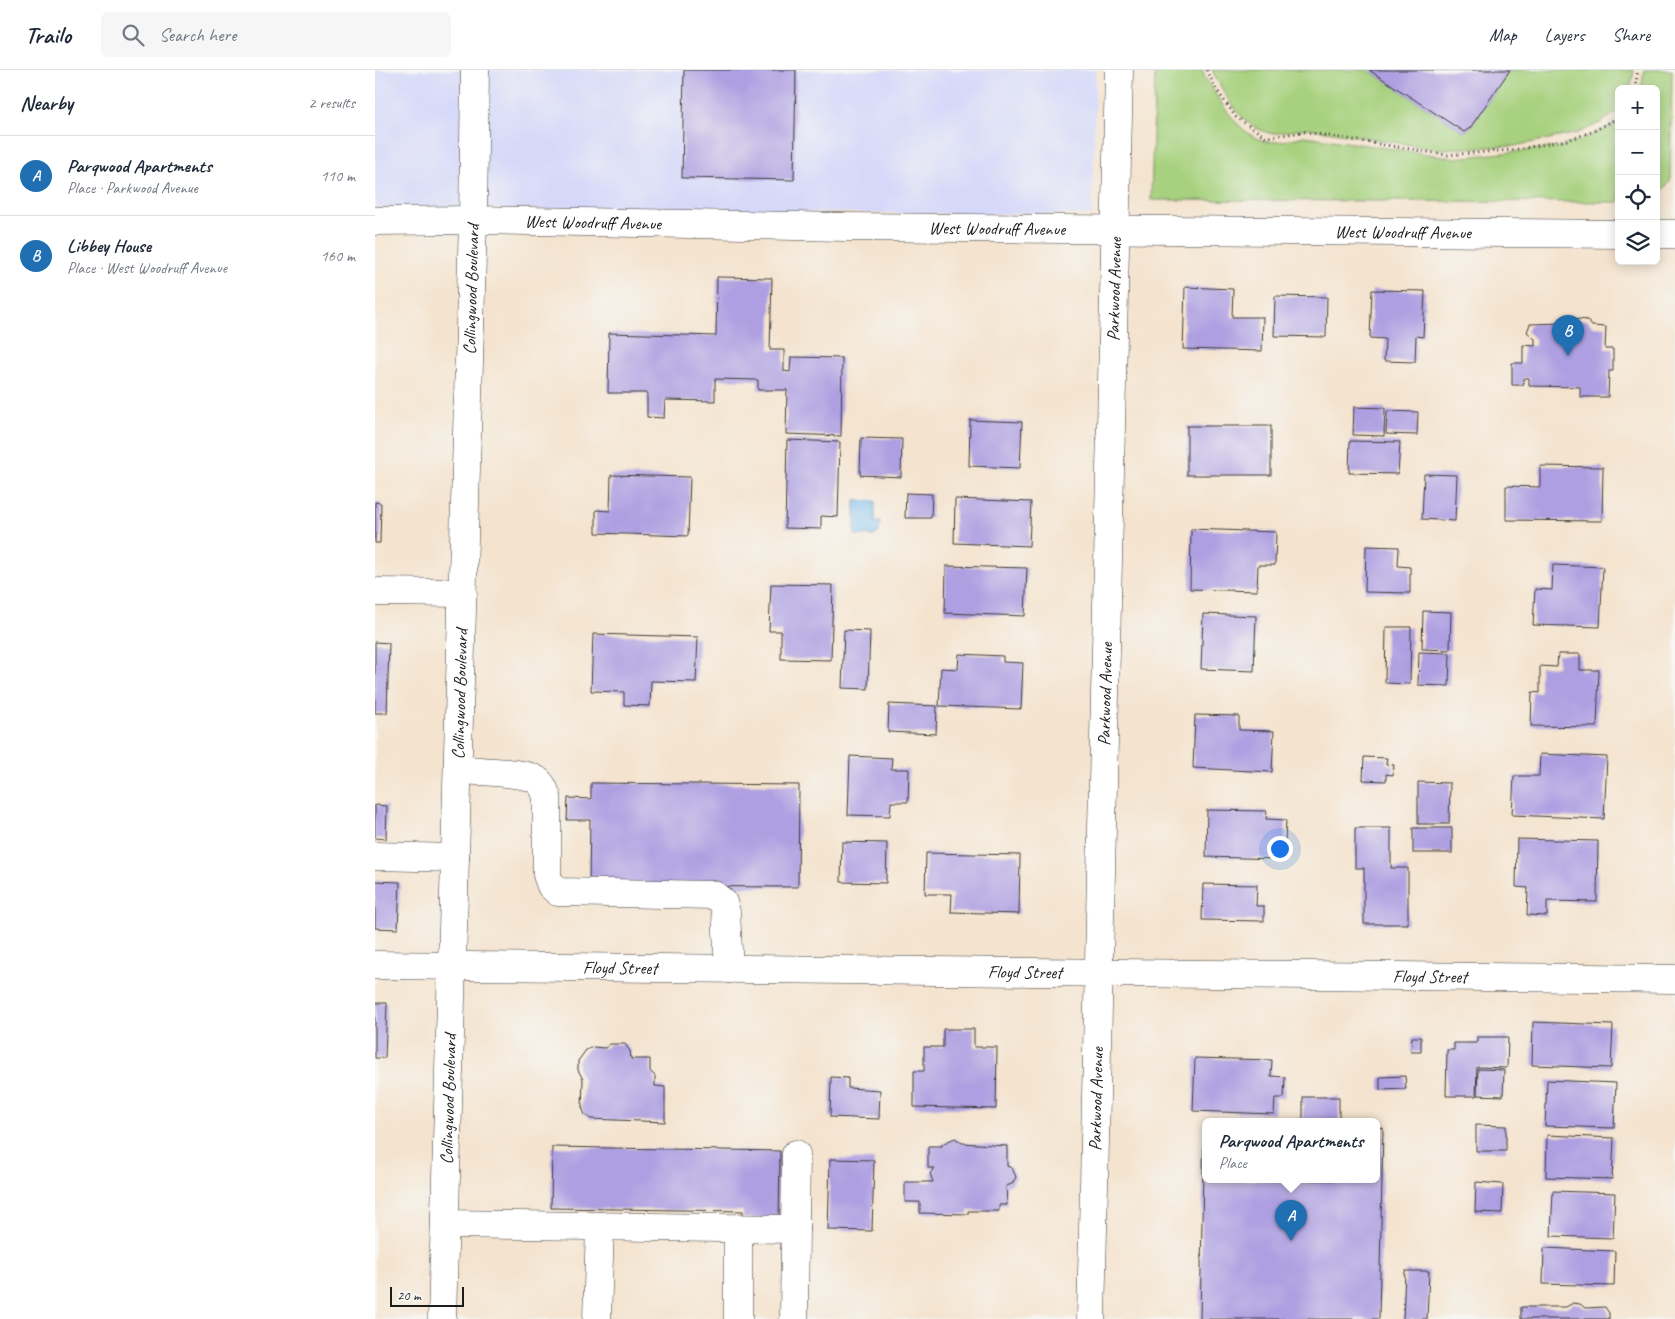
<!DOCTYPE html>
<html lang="en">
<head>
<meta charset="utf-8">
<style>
  :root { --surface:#fff; --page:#f6f6f7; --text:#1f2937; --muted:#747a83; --line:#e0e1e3; --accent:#1f6fb2 }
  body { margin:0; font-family:Caveat,sans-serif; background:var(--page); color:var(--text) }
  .controls { position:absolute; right:15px; top:15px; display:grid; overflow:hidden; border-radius:8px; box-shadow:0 2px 12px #0003 }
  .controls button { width:45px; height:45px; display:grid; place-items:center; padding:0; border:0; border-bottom:1px solid var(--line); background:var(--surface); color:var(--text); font:25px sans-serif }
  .scale { position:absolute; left:15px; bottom:12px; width:74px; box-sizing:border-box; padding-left:5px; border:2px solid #1c1c1c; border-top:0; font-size:14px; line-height:18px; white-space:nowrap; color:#1c1c1c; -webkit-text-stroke:4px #f6f6f2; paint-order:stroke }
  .you { position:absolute; left:904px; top:778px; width:18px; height:18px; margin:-12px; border:4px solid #fff; border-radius:50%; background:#1a73e8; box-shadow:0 0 0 8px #1a73e833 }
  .badge { display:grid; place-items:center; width:32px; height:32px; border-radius:50%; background:var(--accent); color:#fff; font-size:16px; font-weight:700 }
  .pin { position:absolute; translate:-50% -41px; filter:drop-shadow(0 1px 2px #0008) }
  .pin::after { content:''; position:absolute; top:26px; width:18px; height:15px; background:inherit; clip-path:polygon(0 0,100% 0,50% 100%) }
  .popup { position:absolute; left:827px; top:1048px; width:178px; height:65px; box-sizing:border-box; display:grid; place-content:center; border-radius:8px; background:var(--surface); filter:drop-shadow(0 1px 4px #0005); font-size:16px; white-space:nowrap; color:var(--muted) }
  .popup b { font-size:19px; color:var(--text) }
  .popup::after { content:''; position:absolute; left:50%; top:100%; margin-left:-10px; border:10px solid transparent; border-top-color:var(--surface) }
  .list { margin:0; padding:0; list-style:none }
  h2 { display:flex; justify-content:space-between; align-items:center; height:65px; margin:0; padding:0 20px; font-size:21px }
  h2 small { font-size:16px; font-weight:400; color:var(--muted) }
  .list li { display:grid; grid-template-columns:32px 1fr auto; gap:15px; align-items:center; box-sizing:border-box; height:80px; padding:0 20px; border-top:1px solid var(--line) }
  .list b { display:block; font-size:19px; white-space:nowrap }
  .list p { margin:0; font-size:16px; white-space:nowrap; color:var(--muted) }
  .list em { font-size:16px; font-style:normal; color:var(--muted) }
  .icon { flex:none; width:28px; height:28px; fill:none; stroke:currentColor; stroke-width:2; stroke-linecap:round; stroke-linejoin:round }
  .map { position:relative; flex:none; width:1300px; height:1249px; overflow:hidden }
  header { display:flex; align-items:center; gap:30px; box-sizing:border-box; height:70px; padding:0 25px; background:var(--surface); border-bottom:1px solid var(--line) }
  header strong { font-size:24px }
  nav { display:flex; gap:28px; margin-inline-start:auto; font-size:18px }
  .search { width:350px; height:45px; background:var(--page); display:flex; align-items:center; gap:12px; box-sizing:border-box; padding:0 18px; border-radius:8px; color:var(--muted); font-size:19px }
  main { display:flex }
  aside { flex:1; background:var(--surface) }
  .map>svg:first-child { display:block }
</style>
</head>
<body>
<header>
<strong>Trailo</strong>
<div class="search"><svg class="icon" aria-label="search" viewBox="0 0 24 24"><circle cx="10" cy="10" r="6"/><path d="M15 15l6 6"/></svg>Search here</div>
<nav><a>Map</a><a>Layers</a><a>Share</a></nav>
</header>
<main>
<aside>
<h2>Nearby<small>2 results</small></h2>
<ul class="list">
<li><span class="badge">A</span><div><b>Parqwood Apartments</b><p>Place · Parkwood Avenue</p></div><em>110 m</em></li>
<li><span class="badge">B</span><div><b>Libbey House</b><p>Place · West Woodruff Avenue</p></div><em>160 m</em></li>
</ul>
</aside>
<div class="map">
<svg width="1300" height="1249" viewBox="0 0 1300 1249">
  <rect width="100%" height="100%" fill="#f6f6f2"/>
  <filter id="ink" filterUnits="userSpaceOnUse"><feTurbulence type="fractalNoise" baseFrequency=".02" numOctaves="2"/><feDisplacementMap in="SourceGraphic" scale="10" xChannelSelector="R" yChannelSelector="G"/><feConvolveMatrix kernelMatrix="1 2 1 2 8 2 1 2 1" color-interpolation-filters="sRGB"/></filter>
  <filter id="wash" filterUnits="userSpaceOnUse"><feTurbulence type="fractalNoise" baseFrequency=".0096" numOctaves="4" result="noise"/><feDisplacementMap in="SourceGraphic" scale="20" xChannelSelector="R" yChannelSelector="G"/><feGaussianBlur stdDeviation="1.12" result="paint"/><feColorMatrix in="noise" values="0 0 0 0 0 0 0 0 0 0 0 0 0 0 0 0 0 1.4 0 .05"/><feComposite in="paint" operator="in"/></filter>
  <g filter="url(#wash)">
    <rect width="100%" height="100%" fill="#f4e3ce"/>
    <polygon fill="#d5d8f9" points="0,0 721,0 717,145 0,138"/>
    <g fill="#a7d17e" stroke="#62764d">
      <path d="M780 0H828L829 6C843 27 861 62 886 70 900 75 916 69 929 66L1080 88 1185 77 1220 64 1244 52V132L776 130Z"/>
      <path d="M837 0H994L1089 62 1095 58 1135 0H1259L1255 19H1244V40L1227 52 1203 63 1139 76 1061 79 933 58C924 59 898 65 894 63 865 56 849 23 837 0Z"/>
      <polygon points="1269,0 1297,0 1295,112 1281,127 1281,19 1266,19"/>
    </g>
    <polygon fill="#74b9eb" stroke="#486a84" points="480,431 500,431 500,452 505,452 504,463 501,463 500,466 480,465"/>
    <g id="blocks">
      <g fill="#ad9fe1">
        <polygon points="309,0 421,0 419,110 307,108"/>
        <polygon points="994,0 1135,0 1095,58 1089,62"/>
        <polygon points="342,207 397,208 395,280 409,280 409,301 415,302 416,287 467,288 466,366 411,364 412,320 383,320 383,310 340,309 340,331 290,330 289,348 272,347 272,323 233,323 234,263 341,266"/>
        <polygon points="810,217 858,219 857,247 888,247 887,281 808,279"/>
        <polygon points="997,220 1050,221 1048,267 1041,266 1040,292 1009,291 1010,269 995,268"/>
        <polygon points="900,226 952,227 951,267 899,266"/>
        <polygon points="1204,249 1212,250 1217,256 1231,257 1230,279 1238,279 1238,301 1234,301 1233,327 1205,327 1205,317 1154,316 1154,308 1149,308 1148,315 1137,315 1137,293 1148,293 1148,275 1160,276 1160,269 1152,262 1155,254 1190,253 1190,256 1193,256 1196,252"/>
        <polygon points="979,337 1010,338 1009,366 978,365"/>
        <polygon points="1012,341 1043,342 1042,365 1011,364"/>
        <polygon points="595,350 647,352 645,398 594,396"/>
        <rect x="812" y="356" width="84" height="49"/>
        <polygon points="486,368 527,369 526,407 485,405"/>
        <polygon points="412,370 465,372 463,447 446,446 446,459 410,458"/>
        <polygon points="975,371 1025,372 1023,404 974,403"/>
        <polygon points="1165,396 1228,397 1227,451 1131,450 1131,416 1165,417"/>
        <polygon points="1049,404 1082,405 1080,451 1047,449"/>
        <polygon points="236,405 315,407 313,466 221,463 221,440 235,441"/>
        <polygon points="531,423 557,424 556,448 530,448"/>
        <polygon points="580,429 656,432 654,476 579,473"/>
        <polygon points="0,432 6,433 5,473 0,473"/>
        <polygon points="816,459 901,462 900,495 883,495 882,521 815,519"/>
        <polygon points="991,476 1024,477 1023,496 1035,497 1035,523 990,522"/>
        <polygon points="1178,495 1228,497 1225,557 1158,555 1160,519 1177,520"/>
        <polygon points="571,496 652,498 650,546 570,543"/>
        <polygon points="396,514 458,515 456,590 406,589 406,561 394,561"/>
        <polygon points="1048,541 1076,542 1075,580 1047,579"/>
        <polygon points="828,544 881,546 879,601 826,599"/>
        <polygon points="1011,557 1036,557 1035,614 1010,613"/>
        <polygon points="469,560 495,561 493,619 467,618"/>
        <polygon points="218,564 323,567 321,612 276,611 275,636 249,635 249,622 216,621"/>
        <polygon points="0,572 14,573 12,643 0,643"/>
        <polygon points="1044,582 1075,583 1074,616 1043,615"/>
        <polygon points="584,584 628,586 628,592 648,593 646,639 564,636 566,598 583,599"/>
        <polygon points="1183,584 1205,584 1205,600 1224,600 1222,657 1156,656 1157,622 1165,623 1165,596 1182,597"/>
        <polygon points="514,634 562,636 561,664 513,662"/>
        <polygon points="820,645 864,646 864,660 899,661 897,702 818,698"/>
        <polygon points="1165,684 1232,687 1229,749 1137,745 1139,706 1164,706"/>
        <polygon points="475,686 517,688 516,699 534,699 533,732 516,732 515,746 473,745"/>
        <polygon points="989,687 1012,688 1011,694 1019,695 1018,705 1011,704 1011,711 988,710"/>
        <polygon points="1043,712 1075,713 1074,754 1043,754"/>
        <polygon points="216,713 424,715 423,817 214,816 215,750 192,750 193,728 216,729"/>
        <polygon points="0,735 12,736 11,769 0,768"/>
        <polygon points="832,740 892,741 891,749 911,750 910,773 905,773 905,789 831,787"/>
        <polygon points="980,758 1016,758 1016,798 1033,798 1033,854 989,854 989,798 980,798"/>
        <rect x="1038" y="758" width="39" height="25"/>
        <polygon points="1142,769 1223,771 1222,832 1172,831 1172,846 1152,845 1153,818 1141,817"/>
        <polygon points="467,772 512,773 511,813 466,812"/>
        <polygon points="551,783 645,785 644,844 576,842 577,824 550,824"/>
        <polygon points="0,811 25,812 23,859 0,858"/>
        <polygon points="828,814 882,815 881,836 889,836 889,851 827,850"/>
        <polygon points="0,933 12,933 10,988 0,988"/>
        <polygon points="1158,952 1238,955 1236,998 1157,995"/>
        <polygon points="568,959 599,959 599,977 622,977 621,1039 539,1037 539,1001 549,1001 549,977 568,977"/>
        <polygon points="1037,967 1046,967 1046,982 1036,982"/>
        <polygon points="1102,967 1133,967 1132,998 1102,997 1101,1026 1071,1026 1072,980 1079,980 1079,973 1102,973"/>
        <polygon points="235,974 250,974 255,981 256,989 275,989 275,1001 280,1006 280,1016 290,1017 290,1052 216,1049 210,1045 207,1037 208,1009 203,1000 203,991 211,980 218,977 230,978"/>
        <polygon points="820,988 897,990 896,1006 910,1007 909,1028 900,1028 899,1044 818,1041"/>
        <polygon points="1103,999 1129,1000 1128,1026 1102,1025"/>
        <polygon points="1030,1006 1031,1019 1005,1020 1005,1007"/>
        <polygon points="456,1007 473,1008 473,1018 505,1020 504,1049 455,1047"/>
        <polygon points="1172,1010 1241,1013 1239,1058 1170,1056"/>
        <rect x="928" y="1027" width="36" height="25"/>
        <polygon points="829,1054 831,1054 831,1110 1001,1110 1001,1057 1008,1058 1004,1249 825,1249"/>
        <polygon points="1101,1055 1131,1056 1131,1081 1101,1081"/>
        <polygon points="1172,1065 1239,1068 1237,1109 1171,1107"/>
        <polygon points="580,1068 587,1073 632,1076 632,1096 637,1098 641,1107 637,1114 631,1116 632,1135 624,1135 624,1141 593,1141 593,1144 545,1143 545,1132 530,1132 530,1112 558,1112 555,1103 560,1098 553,1098 553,1076 567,1076 567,1074"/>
        <polygon points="177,1077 405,1081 404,1149 368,1148 368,1141 176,1138"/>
        <polygon points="455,1089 499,1090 497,1161 453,1160"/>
        <polygon points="1101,1112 1128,1114 1127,1143 1100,1142"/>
        <polygon points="1178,1121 1240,1123 1238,1168 1176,1166"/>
        <polygon points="1169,1178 1240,1181 1239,1216 1168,1214"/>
        <polygon points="1030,1201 1054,1201 1052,1249 1028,1249"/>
        <polygon points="1198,1233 1205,1234 1210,1238 1230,1237 1234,1243 1234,1249 1146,1249 1146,1237 1191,1237"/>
      </g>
    </g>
  </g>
  <g filter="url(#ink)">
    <use href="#blocks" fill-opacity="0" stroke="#3c3a37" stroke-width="1"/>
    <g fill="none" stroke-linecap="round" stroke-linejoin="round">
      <defs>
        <g id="minor">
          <path id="s1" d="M0 151 98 150 471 157 1244 164"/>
          <polyline points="1281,164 1300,164"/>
          <polyline points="0,522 88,523"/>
          <path d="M83 700C99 701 145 702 158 708 167 712 169 719 172 727V805L176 816 183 822 339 825 348 832 351 842 354 899"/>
          <polyline points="0,786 80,788"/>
          <path id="s2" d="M0 895 1300 909"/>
          <polyline points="70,1154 420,1159 421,1084"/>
          <polyline points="222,1249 225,1156"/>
          <polyline points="363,1249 363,1158"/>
          <polyline points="419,1249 420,1159"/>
          <path id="s3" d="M716 1249 744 0"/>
        </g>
        <g id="major">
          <path id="s4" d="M67 1249 98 150 100 0"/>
        </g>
      </defs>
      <use href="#minor" stroke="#3c3a37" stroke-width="29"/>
      <use href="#major" stroke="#3c3a37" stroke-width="29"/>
      <g stroke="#3c3a37" stroke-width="3" stroke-dasharray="1 4" stroke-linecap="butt">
        <polyline points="832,0 841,19 861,47 891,67 930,62 1072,85 1138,80 1193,70 1219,61 1244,47"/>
        <polyline points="1260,19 1263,0"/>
      </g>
      <use href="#minor" stroke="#fff" stroke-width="28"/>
      <use href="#major" stroke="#fff" stroke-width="28"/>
    </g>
  </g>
  <g text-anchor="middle" stroke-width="4" stroke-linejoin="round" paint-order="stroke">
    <g font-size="18" fill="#1c1c1c" stroke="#f6f6f2">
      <text dy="6" stroke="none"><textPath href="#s1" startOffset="218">West Woodruff Avenue</textPath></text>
      <text dy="6" stroke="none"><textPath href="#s1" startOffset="622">West Woodruff Avenue</textPath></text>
      <text dy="6" stroke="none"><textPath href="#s1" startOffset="1028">West Woodruff Avenue</textPath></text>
      <text dy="6" stroke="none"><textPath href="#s4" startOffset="1030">Collingwood Boulevard</textPath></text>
      <text dy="6" stroke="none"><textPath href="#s3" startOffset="1030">Parkwood Avenue</textPath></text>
      <text dy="6" stroke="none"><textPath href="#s4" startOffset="625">Collingwood Boulevard</textPath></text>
      <text dy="6" stroke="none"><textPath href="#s3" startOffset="625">Parkwood Avenue</textPath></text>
      <text dy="6" stroke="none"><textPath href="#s2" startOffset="245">Floyd Street</textPath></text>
      <text dy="6" stroke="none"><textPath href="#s2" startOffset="650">Floyd Street</textPath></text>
      <text dy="6" stroke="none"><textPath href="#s2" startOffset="1055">Floyd Street</textPath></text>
      <text dy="6" stroke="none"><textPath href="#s4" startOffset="220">Collingwood Boulevard</textPath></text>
      <text dy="6" stroke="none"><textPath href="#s3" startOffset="220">Parkwood Avenue</textPath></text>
    </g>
  </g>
</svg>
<div class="controls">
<button>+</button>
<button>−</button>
<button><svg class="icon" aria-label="locate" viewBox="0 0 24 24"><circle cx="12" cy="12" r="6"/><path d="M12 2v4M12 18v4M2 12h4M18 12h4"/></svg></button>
<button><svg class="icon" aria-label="layers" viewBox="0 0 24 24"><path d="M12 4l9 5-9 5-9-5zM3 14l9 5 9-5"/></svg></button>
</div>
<div class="scale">20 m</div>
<div class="you"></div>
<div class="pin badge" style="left:916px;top:1171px">A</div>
<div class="popup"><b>Parqwood Apartments</b>Place</div>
<div class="pin badge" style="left:1193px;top:286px">B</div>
</div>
</main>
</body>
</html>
